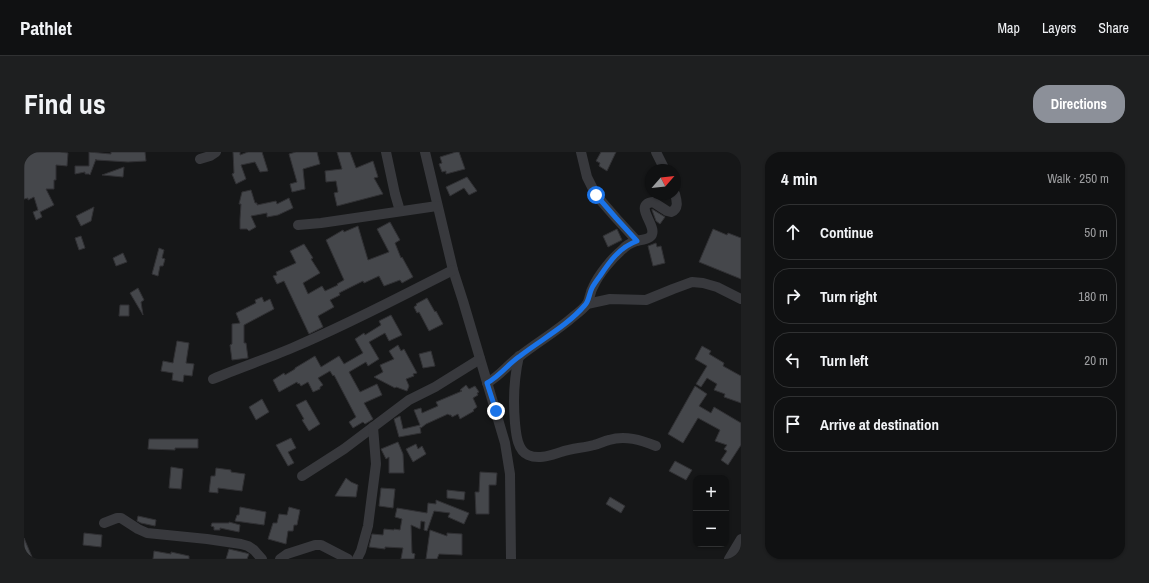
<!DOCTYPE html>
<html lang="en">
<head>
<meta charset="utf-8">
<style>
  :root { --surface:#101112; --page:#1e1f20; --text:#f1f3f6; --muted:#9c9d9f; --line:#303132; --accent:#8c9099 }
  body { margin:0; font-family:"Archivo Narrow",sans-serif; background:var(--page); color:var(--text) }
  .controls { position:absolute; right:12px; bottom:12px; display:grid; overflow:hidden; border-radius:8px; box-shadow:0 1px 3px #0004 }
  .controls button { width:36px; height:36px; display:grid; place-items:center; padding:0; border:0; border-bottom:1px solid var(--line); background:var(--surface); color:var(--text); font:20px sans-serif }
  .compass { position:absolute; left:621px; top:12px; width:36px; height:36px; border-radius:50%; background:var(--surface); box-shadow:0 1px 3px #0004; rotate:62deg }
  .stop { position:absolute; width:12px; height:12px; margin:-9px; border:3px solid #1a73e8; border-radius:50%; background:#fff }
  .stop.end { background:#1a73e8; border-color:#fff; box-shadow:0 1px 4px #0008 }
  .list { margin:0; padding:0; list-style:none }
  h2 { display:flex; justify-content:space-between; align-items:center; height:52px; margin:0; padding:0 16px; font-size:17px }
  h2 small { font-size:13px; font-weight:400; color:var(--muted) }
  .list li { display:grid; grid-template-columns:26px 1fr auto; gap:12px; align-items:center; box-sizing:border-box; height:56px; margin:0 8px 8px; padding:0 8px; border:1px solid var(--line); border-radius:16px }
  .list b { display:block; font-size:15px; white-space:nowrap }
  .list em { font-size:13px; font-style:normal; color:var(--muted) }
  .icon { flex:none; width:22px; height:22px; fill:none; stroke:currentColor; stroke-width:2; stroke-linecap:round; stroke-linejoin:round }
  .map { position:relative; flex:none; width:717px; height:407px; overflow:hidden; border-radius:16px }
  header { display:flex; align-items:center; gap:24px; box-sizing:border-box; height:56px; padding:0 20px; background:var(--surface); border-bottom:1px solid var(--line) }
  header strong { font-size:19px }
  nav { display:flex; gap:22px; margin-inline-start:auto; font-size:14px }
  .intro { display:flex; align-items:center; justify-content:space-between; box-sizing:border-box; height:96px; padding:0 24px }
  h1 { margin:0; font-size:28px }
  .button { padding:10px 18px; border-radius:16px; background:var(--accent); color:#fff; font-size:14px; font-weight:700 }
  main { display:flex; gap:24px; padding:0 24px }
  aside { flex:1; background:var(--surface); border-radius:16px; box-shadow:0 1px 3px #0004 }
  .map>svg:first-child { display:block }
</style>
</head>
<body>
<header>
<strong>Pathlet</strong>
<nav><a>Map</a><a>Layers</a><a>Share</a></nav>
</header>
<div class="intro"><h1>Find us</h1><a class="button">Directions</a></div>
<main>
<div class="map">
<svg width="717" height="407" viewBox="0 0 717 407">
  <rect width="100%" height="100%" fill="#161718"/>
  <g fill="#45474b" stroke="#313134">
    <polygon points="0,0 36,0 44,1 43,14 32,13 32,28 30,28 30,37 22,37 30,53 16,60 18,65 12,68 9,60 14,58 10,45 4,48 4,46 0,47"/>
    <polygon points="65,0 87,2 87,0 121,0 122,9 104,10 72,8 72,7 66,23 65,22 61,22 61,20 51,22 51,14 65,14"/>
    <polygon points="209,0 216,0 216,3 224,0 238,0 244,19 236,20 231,10 217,13 222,27 212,32 208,22 210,21"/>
    <polygon points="272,0 293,0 296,12 279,17 281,37 268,40 266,32 273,30 265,2"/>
    <polygon points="313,0 326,0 332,16 349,9 354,25 350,26 359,42 313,54 310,41 314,40 312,29 302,30 301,19 318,17"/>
    <polygon points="432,0 435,0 441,17 422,22 422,19 418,20 415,12 418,11 416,5"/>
    <polygon points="577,0 592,0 583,19 575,14 576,11 572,9"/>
    <polygon points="100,15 99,25 78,23"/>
    <polygon points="443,25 453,39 445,43 440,36 426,44 422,35"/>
    <polygon points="227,38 231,51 233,51 233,53 252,49 253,52 265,46 269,56 254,63 243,65 243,61 227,64 232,75 225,79 223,77 216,77 216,67 217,52 215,52 218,40"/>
    <polygon points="70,55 67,69 57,74 52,64"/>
    <polygon points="628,57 641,65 636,72 632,69 628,58"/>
    <polygon points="366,70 376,88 371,91 377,106 378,105 389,125 378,131 376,128 360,134 355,124 340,131 339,129 315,141 316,143 306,148 310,155 294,164 299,175 285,182 260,129 253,132 249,124 253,123 252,120 272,111 266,99 280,92 289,106 287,107 296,121 279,131 284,142 298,134 301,139 314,133 313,132 320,128 302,88 319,78 320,80 334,74 344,108 365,100 353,77"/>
    <polygon points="593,77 598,88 584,95 579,84"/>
    <polygon points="689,77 703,83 704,81 717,86 717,127 675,110"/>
    <polygon points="57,84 61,96 55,98 51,86"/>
    <polygon points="632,91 633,95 637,94 641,111 629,114 624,94"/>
    <polygon points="135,96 140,98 138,106 141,107 139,114 136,114 134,124 128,122"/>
    <polygon points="99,101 103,110 92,114 89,106"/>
    <polygon points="114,136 120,148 117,150 119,163 106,141"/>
    <polygon points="238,145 240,150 246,147 250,157 220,173 220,191 222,191 224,206 208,208 206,193 208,192 208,172 216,171 212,161 232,151 231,148"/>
    <polygon points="403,146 411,160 412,159 419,172 405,179 395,160 393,161 390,155 393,153 392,152"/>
    <polygon points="96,153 105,153 105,164 95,164"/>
    <polygon points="367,163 378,183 365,189 361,181 345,190 355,207 344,214 342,210 325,220 336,240 353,232 358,243 340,251 349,267 346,269 341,272 339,270 329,276 325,270 332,265 310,223 309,224 306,219 294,226 299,233 296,235 296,237 289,240 284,230 277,234 275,231 274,232 273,230 255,240 249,228 260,221 261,223 271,217 271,216 291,204 297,215 315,204 320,212 339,201 331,187 340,181 341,183 357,173 355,169"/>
    <polygon points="153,189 165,191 162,211 170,212 168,224 160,223 159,230 148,228 149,221 137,219 139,209 149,211"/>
    <polygon points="374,193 377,199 380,197 393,221 389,222 390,224 382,227 385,234 383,239 372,235 371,236 350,225 359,220 356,213 370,207 365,199"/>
    <polygon points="678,194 687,199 685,202 700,211 699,214 717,224 717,251 700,245 701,242 690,238 693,232 683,226 677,235 672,232 683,214 671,207"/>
    <polygon points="407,199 411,214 399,216 395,202"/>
    <polygon points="442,233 445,237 451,234 455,240 453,241 454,243 449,246 453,255 449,258 450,259 436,267 434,262 428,265 427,263 425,263 424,262 402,272 397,276 396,275 397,281 375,285 370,267 376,264 379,277 396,273 390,258 397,256 398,261 414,254 412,250 438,239 436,238"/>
    <polygon points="671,234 683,242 675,254 687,261 690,255 717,271 717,293 704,313 697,308 703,299 700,297 703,293 691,289 696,278 674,266 659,291 644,282"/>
    <polygon points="238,247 245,260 232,268 225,255"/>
    <polygon points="282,248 296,272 285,279 278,268 280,267 272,253"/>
    <polygon points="267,286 272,296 264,300 270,311 264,314 252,293"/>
    <polygon points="125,287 174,287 174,296 151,296 151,298 124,297"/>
    <polygon points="374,290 379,302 380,321 365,321 365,305 362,307 357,297"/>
    <polygon points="392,292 394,297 398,294 402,302 389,310 382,297"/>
    <polygon points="651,309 668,318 662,328 645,319"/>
    <polygon points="147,315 159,317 157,337 145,336"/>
    <polygon points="192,316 207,318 207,320 221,322 218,339 194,336 194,341 185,340 187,324 191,324"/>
    <polygon points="456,320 473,321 472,333 465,333 465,362 452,362 451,340 455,340"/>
    <polygon points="322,326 327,330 334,333 332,345 311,344"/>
    <polygon points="357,336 371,337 369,356 355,354"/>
    <polygon points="423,338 441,340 440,348 423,346"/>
    <polygon points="586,345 601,354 597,361 582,352"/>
    <polygon points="412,348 445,361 440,372 424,365 426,361 410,359 403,379 400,378 401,370 397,369 396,377 387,373 388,401 391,402 390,407 377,407 379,396 361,395 361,397 345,395 348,382 359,383 360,377 370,378 370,377 376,378 378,367 371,365 373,356 403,361 404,351 412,352"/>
    <polygon points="216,355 242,360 240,373 211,369 213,363 215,363"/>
    <polygon points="265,355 276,358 273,373 270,373 269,379 264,379 262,392 244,387 249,371 253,371 255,362 263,363"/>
    <polygon points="114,364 132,368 131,374 117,371 113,369"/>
    <polygon points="205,370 216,373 215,380 196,376 196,378 190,378 190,375 187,374 188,371 205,371"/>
    <polygon points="406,378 423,384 423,381 438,382 438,403 415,402 413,407 402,407"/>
    <polygon points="60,381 78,383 77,395 59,393"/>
    <polygon points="0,386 8,405 4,407 0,407"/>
    <polygon points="205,397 222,401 225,402 223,407 202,407"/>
    <polygon points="130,399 147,402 147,400 165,404 165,407 129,407"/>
  </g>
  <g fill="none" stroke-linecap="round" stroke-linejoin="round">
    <g stroke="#38393d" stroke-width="10">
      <polyline points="362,0 371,42 376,59"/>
      <polyline points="401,0 429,118 439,149 481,291 486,322 487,407"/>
      <polyline points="557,0 563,25 572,43 592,66 613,89"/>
      <polyline points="632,0 641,18"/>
      <polyline points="176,7 186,4 192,0"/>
      <polyline points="274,73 297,71 413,54"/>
      <polyline points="563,152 586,147 622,148 649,137 668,130 679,131 693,135 717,147"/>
      <path d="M495 204C490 226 489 249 491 271 492 281 493 298 504 303 515 308 527 303 537 300 548 296 559 296 570 293 575 292 580 289 585 288 601 283 617 288 632 294"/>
      <path d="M189 227C215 216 242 207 268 196 323 173 376 145 429 118"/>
      <path d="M463 231C476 224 484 212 496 204 514 190 533 179 550 164 554 161 560 156 563 152 566 147 566 140 569 135 575 122 588 106 599 97 602 93 607 91 612 89 616 88 622 88 626 85 637 76 607 53 629 50L643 59 647 60C655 57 653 49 651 42"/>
      <polyline points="278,324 320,297 385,248 411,235 456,207"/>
      <polyline points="80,371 93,366 97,366 114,377 123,381 183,387 217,392 224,394 230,398 238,407"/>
      <polyline points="256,407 263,402 291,393 297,393 324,407"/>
      <polyline points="333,407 337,399 344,374 352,312 349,275"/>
      <polyline points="705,407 717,387"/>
    </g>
  </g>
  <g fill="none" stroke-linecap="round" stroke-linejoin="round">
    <path stroke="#1a73e8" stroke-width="5" d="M472 259 463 231C476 224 484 212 496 204 518 187 543 174 561 153 565 149 565 142 568 136 570 132 573 128 576 124 586 109 596 95 613 89L592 66 572 43"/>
  </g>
</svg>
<div class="controls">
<button>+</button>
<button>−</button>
</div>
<svg class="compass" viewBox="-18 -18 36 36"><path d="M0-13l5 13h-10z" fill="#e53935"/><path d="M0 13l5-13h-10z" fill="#9c9d9f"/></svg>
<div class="stop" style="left:572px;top:43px"></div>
<div class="stop end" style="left:472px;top:259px"></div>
</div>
<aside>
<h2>4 min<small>Walk · 250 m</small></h2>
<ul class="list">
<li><svg class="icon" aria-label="ahead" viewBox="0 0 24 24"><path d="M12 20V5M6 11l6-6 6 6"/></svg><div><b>Continue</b></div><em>50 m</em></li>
<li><svg class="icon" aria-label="right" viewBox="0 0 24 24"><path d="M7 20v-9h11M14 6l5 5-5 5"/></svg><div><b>Turn right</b></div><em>180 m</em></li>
<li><svg class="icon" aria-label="left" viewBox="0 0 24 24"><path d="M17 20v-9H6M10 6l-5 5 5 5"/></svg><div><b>Turn left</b></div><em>20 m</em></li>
<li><svg class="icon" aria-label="arrive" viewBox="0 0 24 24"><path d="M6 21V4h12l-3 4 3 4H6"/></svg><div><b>Arrive at destination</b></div></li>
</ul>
</aside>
</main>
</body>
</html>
